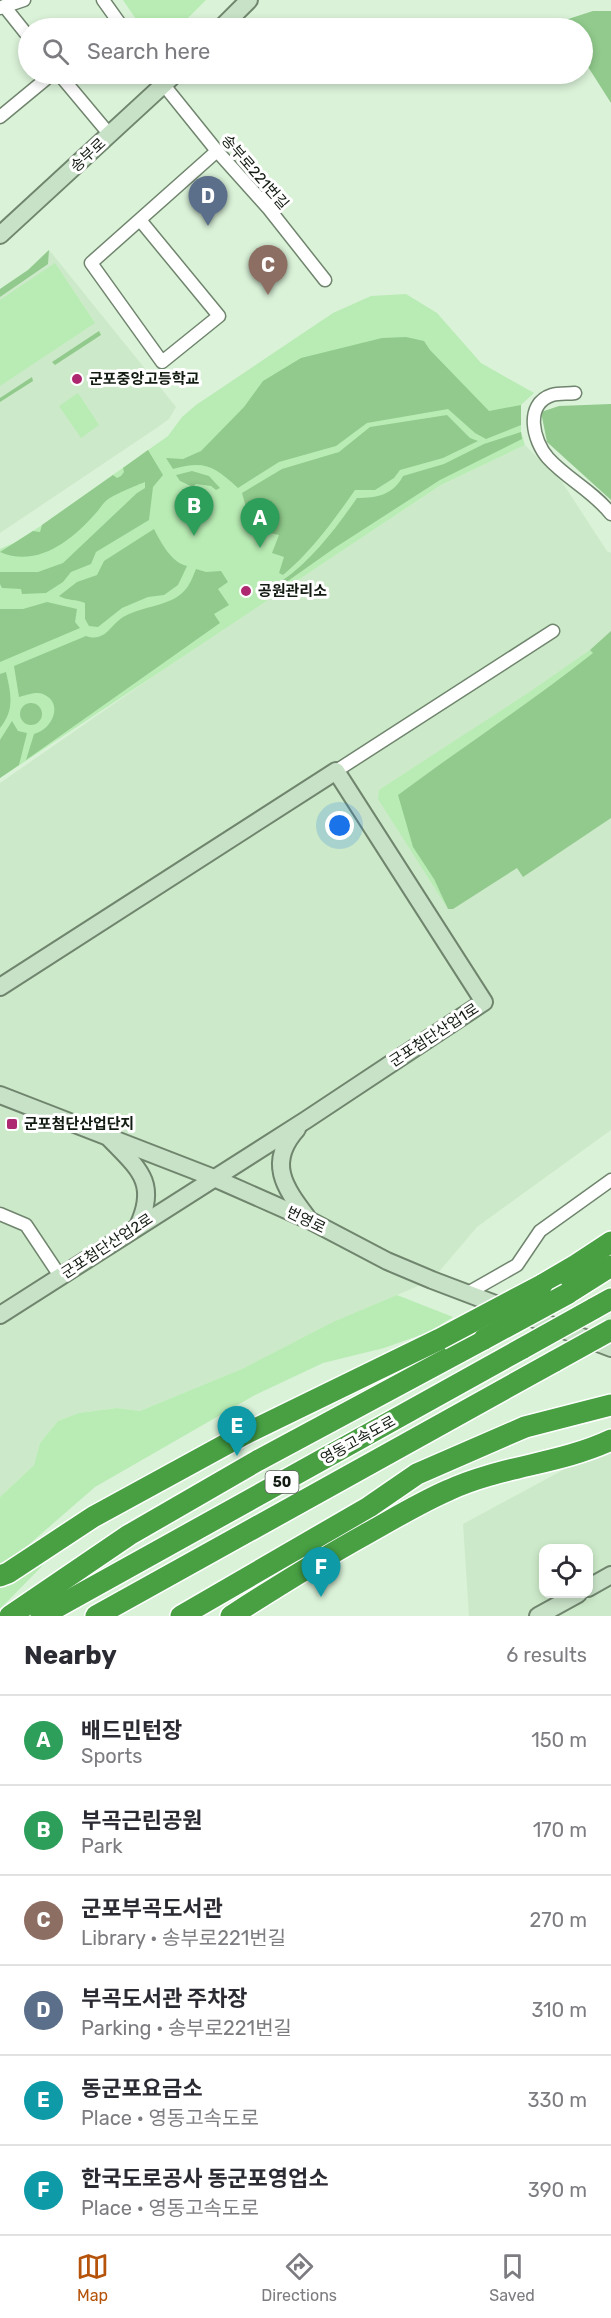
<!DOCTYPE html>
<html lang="en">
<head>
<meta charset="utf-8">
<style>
  :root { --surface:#fff; --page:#f7f7f7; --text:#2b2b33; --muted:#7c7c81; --line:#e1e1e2; --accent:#b45309 }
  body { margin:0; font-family:Rubik,"Noto Sans KR",sans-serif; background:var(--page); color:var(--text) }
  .controls { position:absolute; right:18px; bottom:18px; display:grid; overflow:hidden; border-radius:12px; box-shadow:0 3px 9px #0003 }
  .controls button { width:54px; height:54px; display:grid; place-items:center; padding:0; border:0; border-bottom:2px solid var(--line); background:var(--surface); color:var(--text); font:30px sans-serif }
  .you { position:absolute; left:340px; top:826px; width:21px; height:21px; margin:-15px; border:4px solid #fff; border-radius:50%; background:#1a73e8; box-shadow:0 0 0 9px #1a73e833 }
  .badge { display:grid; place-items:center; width:39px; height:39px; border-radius:50%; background:var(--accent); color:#fff; font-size:20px; font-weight:700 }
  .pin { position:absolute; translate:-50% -50px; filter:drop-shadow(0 2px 3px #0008) }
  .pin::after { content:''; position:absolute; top:32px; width:21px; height:18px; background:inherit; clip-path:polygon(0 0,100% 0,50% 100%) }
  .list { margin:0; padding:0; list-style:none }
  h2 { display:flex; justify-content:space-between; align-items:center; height:78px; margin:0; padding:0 24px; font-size:26px }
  h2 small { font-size:20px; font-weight:400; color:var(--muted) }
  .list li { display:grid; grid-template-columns:39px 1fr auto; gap:18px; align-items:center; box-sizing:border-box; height:90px; padding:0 24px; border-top:2px solid var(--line) }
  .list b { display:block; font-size:22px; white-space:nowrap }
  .list p { margin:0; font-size:20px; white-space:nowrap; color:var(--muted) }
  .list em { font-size:20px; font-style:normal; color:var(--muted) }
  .icon { flex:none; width:33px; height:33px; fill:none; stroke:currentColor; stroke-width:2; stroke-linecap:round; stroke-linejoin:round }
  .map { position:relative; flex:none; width:611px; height:1616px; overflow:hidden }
  .search { position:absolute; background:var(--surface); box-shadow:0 3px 9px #0003; left:18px; right:18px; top:18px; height:66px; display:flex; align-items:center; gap:15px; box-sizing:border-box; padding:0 21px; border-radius:33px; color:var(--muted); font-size:22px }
  .sheet { height:618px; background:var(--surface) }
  nav { display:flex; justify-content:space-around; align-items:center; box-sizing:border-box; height:84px; border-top:2px solid var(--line); background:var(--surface); font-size:16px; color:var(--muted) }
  nav a { display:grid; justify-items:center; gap:3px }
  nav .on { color:var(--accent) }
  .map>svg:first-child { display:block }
</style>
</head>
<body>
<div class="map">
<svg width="611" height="1616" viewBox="0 0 611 1616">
  <rect width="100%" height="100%" fill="#daf2d8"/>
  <g fill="#cceac9" fill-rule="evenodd">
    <polygon points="49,250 176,407 169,419 155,429 0,533 0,289 28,270"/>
    <polygon points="525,445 562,482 607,551 611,553 611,1130 477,1227 432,1280 330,1324 244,1368 140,1411 117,1408 80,1413 58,1421 40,1443 34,1465 0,1497 0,783 168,666 441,485"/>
    <path d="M611 1444V1616H469L463 1524ZM544 1548H588V1594H544Z"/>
  </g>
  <g fill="#b9ecb4">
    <polygon points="123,0 206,0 178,28 142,28"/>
    <polygon points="55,263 95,323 0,386 0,300"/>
    <polygon points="406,294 437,313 481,363 534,393 521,405 521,432 525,445 441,485 0,778 0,549 16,542 42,525 168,436 182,417 196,405 333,313 371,296"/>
    <polygon points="78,393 99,425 81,438 59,406"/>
    <path d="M590 650 593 653C530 703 463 746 398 795L434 879 448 909 378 799 379 790 531 691Z"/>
    <polygon points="397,1295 453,1317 429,1332 384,1348 323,1363 255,1395 95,1487 10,1561 0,1566 0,1497 34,1465 40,1443 58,1421 79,1413 117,1408 140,1411 244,1368 333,1322"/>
    <polygon points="43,1565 0,1609 0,1583"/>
  </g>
  <g fill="#91ca8c">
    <polygon points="593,11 611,11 611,103 583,59 582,28 563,28 559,22"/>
    <polygon points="49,250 48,264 0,297 0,289 28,270"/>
    <polygon points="99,331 101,335 55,365 52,362"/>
    <path d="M406 337 424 341 430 350 489 411 521 405V425L486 439 475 433 448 409 367 423 336 446 279 462 238 488C214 466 205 460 173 469L166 458 183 459 201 451 244 407 263 381 301 358 382 338Z"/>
    <polygon points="32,377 33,381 0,402 0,398"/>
    <polygon points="611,404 611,500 547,442 541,412 559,406"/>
    <path d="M447 415 470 438 478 441 443 458 400 470 394 478 375 490H355C334 520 311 552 283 575L279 573 284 557 272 553 279 535 252 529 242 493 282 469 339 452 370 427Z"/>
    <path d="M521 432 522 439 440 480 336 547 285 583 283 580C313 559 336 528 357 498 377 498 393 495 403 476L444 464 484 444Z"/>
    <path d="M148 450 163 475 153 487 149 520 96 552 91 564 71 572 63 582 46 593 22 594 21 589 2 588 0 584V572H38L63 563 137 493 145 488V482C137 485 113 495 107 500 102 504 100 509 95 514 71 541 37 568 0 552L33 531 40 532 42 525 113 475 117 478 121 476 124 472 123 468Z"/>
    <polygon points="192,471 209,476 220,488 216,490 211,486 196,484 193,487 180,481 176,475"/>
    <path d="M154 529C161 543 172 563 187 566L178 585 164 595 148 597 122 608 98 627 89 626 85 619V603C76 599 68 601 59 596L77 582 97 575 104 561Z"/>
    <path d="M196 569 206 572 221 571 228 582 218 589 229 605 214 614 220 623 26 760 34 734C53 729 64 703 43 694 36 691 26 695 19 697L14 666 86 636C106 643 110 624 125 616 143 606 172 606 185 590 190 585 193 576 196 569Z"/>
    <polygon points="47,602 77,609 75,622 80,628 0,662 0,609 23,609"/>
    <path d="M611 631V818L523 877 517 868 453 909H448L434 879 413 847 398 795C462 747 530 703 593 653L590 650Z"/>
    <path d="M6 672C11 694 15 710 0 728V674Z"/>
    <circle cx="31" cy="714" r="11"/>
    <polygon points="12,721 18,731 27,733 19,765 0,778 0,740"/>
  </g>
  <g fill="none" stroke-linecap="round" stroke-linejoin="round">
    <defs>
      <g id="street">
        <polyline points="103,0 123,28"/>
        <polyline points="4,6 28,36"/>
        <polyline points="0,8 24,0"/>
        <polyline points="59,74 110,135"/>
        <polyline points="155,74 217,151 269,209 325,280"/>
        <polyline points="0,117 52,74"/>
        <polyline points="140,220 219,316 162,362 91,263 217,151"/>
        <path d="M575 393C568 394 559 393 552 395 524 404 533 441 548 458 567 479 593 491 611 514"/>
        <polyline points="336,771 553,631"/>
        <polyline points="0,1214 26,1225 60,1276"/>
        <polyline points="466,1294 517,1265 540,1231 611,1180"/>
      </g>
      <g id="secondary">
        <polyline points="221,28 249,0"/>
        <polyline points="0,235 175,74"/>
        <polyline points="0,987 336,771 484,1002 306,1120 0,1315"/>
        <polyline points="0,1095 214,1178 309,1220 387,1261 432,1280 611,1348"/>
        <path d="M297 1129C267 1162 284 1187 307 1217"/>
        <path d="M110 1139C139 1169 158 1183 138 1226"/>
        <polyline points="588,1588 611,1575"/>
        <polyline points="538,1616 578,1594"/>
      </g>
      <g id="highway">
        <polyline points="542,1285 576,1265 611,1242"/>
        <polyline points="567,1294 611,1266"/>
        <polyline points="593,1309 611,1299"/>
        <polyline points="0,1576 8,1573 93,1517 243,1435 440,1339"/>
        <polyline points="10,1616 129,1535 257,1461 484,1339"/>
        <polyline points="41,1616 523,1348"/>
        <polyline points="96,1616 555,1361"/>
        <polyline points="181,1616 369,1507 417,1474 525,1427 611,1405"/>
        <path d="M231 1616C276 1587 321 1559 368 1533 395 1518 421 1502 449 1490 501 1466 560 1464 611 1440"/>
      </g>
    </defs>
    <use href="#street" stroke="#70856e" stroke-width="15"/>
    <use href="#secondary" stroke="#70856e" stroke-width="20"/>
    <use href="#highway" stroke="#fff" stroke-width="24"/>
    <use href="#street" stroke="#fff" stroke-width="12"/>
    <use href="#secondary" stroke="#c8e2c7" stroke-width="16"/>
    <use href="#highway" stroke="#48a043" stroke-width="21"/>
    <defs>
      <g id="highway-bridge">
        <polyline points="440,1339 542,1285"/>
        <polyline points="484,1339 567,1294"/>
        <polyline points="523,1348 593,1309"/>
        <polyline points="555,1361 611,1330"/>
      </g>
    </defs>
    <use href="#highway-bridge" stroke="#fff" stroke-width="24" stroke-linecap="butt"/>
    <use href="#highway-bridge" stroke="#48a043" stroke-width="21"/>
  </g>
  <g fill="#ad2870" stroke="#fff" stroke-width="2">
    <circle cx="77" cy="379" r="6"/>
    <circle cx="246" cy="591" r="6"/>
    <rect x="6" y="1118" width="12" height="12" rx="3"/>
  </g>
  <g text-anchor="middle" stroke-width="6" stroke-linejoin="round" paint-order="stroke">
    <rect fill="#fff" stroke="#5a6059" stroke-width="1.5" x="265.5" y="1471" width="33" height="22" rx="4.5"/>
    <g font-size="14" font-weight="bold" fill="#131c12">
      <text x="282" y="1487">50</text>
    </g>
    <g font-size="15" fill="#131c12" stroke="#fff">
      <text transform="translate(88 155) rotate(-43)" y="5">송부로</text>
      <text transform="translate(255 172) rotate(49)" y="5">송부로221번길</text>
      <text transform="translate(434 1035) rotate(-33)" y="5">군포첨단산업1로</text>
      <text transform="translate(306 1220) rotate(26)" y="5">번영로</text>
      <text transform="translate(107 1246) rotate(-33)" y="5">군포첨단산업2로</text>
      <text transform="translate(358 1440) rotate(-29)" y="5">영동고속도로</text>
    </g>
    <g font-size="15" font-weight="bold" fill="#131c12" stroke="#fff" text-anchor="start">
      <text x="89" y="384">군포중앙고등학교</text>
      <text x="258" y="596">공원관리소</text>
      <text x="24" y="1129">군포첨단산업단지</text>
    </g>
  </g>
</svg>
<div class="controls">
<button><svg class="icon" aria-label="locate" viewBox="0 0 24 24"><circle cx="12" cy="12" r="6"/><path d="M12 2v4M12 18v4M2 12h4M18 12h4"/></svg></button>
</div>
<div class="you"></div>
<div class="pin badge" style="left:260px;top:548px;background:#2e9e5b">A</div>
<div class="pin badge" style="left:194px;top:536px;background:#2e9e5b">B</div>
<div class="pin badge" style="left:268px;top:295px;background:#8d6e63">C</div>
<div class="pin badge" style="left:208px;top:226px;background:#5c6f8a">D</div>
<div class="pin badge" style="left:237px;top:1456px;background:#0f9aa8">E</div>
<div class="pin badge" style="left:321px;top:1597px;background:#0f9aa8">F</div>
<div class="search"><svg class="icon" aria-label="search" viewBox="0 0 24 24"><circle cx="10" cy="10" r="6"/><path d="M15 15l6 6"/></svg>Search here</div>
</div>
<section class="sheet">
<h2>Nearby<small>6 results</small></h2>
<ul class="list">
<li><span class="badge" style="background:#2e9e5b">A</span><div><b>배드민턴장</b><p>Sports</p></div><em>150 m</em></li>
<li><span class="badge" style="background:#2e9e5b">B</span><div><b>부곡근린공원</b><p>Park</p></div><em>170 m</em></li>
<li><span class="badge" style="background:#8d6e63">C</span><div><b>군포부곡도서관</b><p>Library · 송부로221번길</p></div><em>270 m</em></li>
<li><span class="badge" style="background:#5c6f8a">D</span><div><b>부곡도서관 주차장</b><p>Parking · 송부로221번길</p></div><em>310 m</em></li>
<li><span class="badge" style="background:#0f9aa8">E</span><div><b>동군포요금소</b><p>Place · 영동고속도로</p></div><em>330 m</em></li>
<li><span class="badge" style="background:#0f9aa8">F</span><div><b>한국도로공사 동군포영업소</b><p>Place · 영동고속도로</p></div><em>390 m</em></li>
</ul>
</section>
<nav>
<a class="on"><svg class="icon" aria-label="map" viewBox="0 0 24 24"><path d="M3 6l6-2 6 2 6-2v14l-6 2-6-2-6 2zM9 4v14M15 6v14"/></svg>Map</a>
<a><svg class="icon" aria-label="directions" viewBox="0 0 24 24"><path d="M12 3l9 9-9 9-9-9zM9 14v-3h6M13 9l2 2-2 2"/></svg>Directions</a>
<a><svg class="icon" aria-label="saved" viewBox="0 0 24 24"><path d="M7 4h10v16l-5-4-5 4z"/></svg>Saved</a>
</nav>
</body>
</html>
